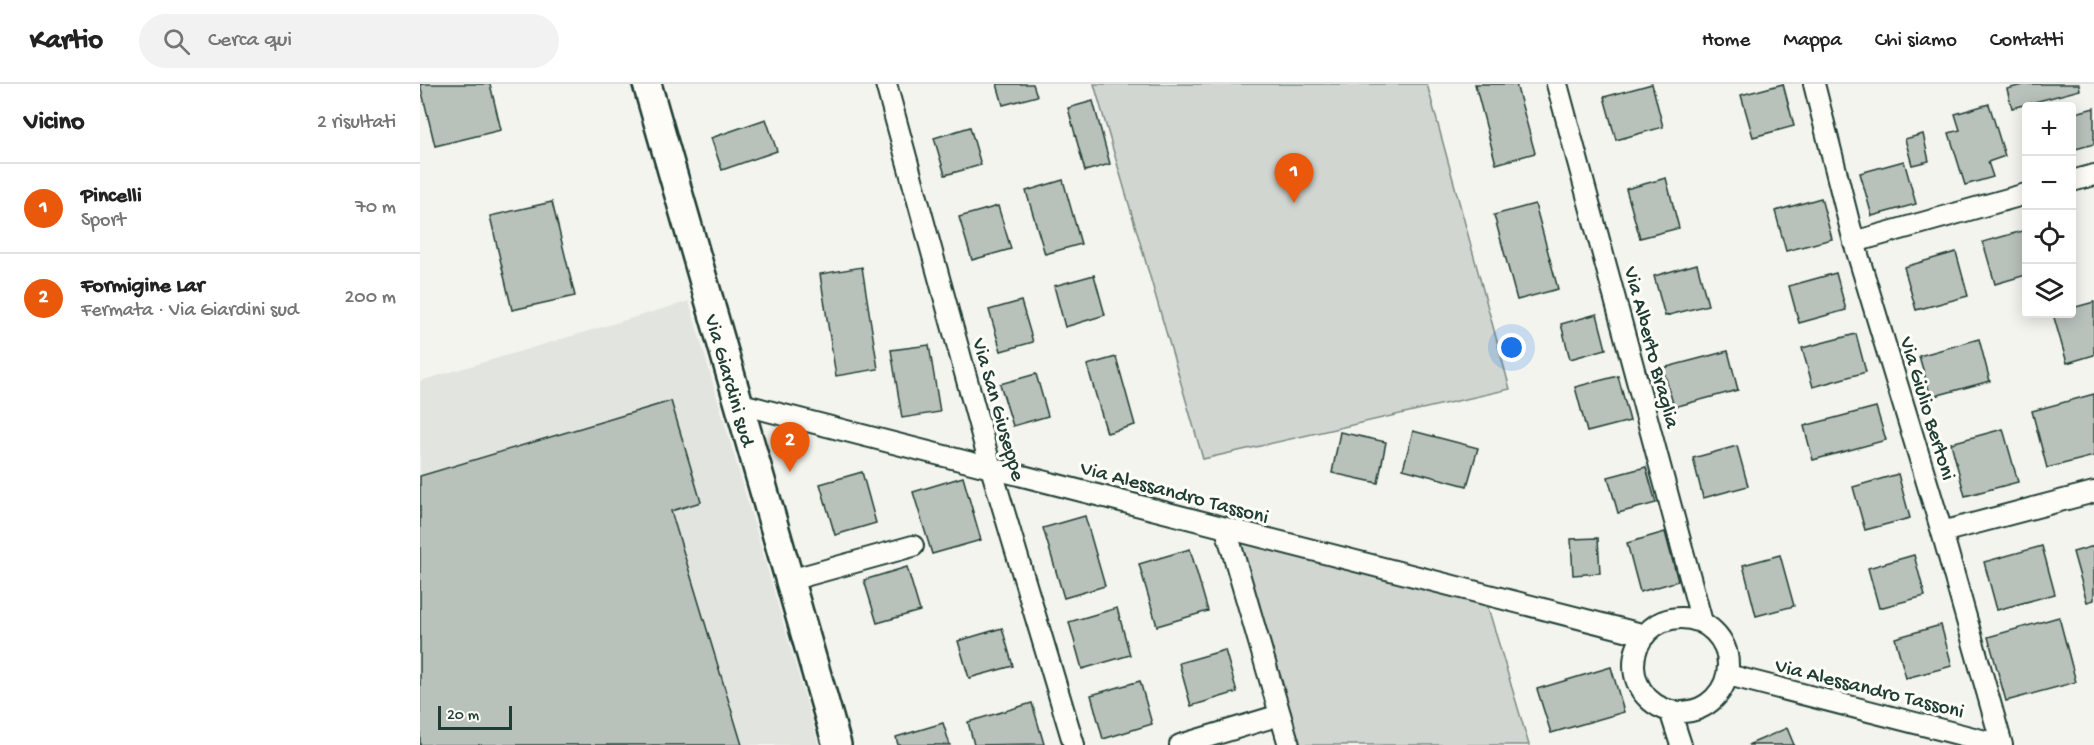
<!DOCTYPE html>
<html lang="it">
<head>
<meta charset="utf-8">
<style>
  :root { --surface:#fff; --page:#f2f2f2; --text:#222; --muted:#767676; --line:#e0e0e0; --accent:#ea580c }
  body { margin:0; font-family:"Gochi Hand",sans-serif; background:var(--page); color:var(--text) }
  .controls { position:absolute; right:18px; top:18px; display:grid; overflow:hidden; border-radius:6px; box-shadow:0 3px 15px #0003 }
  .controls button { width:54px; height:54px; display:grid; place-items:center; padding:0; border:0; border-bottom:2px solid var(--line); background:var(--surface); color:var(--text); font:30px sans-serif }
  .scale { position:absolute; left:18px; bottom:15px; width:74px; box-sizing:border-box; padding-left:6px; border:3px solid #1f3d34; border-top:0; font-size:16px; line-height:21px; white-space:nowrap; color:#1f3d34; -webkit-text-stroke:4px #fdfcf7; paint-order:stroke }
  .you { position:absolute; left:1092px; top:264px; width:21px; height:21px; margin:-15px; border:4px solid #fff; border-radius:50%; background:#1a73e8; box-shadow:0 0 0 9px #1a73e833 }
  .badge { display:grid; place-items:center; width:39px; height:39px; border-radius:50%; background:var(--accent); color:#fff; font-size:20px; font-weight:700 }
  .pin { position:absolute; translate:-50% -50px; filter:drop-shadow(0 2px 3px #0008) }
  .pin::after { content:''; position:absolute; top:32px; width:21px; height:18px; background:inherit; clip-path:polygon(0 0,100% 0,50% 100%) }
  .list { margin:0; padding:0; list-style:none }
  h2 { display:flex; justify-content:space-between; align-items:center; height:78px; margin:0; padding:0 24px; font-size:26px }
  h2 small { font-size:20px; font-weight:400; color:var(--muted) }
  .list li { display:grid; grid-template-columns:39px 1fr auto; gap:18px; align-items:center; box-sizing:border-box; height:90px; padding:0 24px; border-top:2px solid var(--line) }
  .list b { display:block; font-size:22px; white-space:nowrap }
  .list p { margin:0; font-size:20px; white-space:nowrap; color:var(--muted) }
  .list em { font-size:20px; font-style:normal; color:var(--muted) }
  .icon { flex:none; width:33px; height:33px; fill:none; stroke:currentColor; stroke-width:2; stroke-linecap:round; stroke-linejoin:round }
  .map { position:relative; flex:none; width:1674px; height:661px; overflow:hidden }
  header { display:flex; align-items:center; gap:36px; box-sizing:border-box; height:84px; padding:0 30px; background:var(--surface); border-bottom:2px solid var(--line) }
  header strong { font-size:28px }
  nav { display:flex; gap:33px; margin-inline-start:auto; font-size:21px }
  .search { width:420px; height:54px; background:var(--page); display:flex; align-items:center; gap:15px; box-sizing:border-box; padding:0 21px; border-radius:33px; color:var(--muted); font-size:22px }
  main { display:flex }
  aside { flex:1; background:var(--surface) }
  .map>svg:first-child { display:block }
</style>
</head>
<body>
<header>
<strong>Kartio</strong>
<div class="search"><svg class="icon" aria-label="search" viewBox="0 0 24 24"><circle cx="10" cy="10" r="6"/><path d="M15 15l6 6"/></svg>Cerca qui</div>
<nav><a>Home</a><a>Mappa</a><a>Chi siamo</a><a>Contatti</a></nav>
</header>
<main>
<aside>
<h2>Vicino<small>2 risultati</small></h2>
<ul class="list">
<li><span class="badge">1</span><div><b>Pincelli</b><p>Sport</p></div><em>70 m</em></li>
<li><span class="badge">2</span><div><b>Formigine Lar</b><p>Fermata · Via Giardini sud</p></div><em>200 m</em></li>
</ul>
</aside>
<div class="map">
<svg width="1674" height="661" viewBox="0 0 1674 661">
  <rect width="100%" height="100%" fill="#f4f4ef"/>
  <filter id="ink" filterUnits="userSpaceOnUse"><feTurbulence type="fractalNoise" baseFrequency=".0167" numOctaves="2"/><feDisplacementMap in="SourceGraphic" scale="12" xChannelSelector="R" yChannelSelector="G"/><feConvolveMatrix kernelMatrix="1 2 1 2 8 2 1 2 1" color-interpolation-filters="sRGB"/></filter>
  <g filter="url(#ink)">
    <polygon fill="#e2e5df" points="269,217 399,661 0,661 0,297"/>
    <g fill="#d1d6d1" stroke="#788a82" stroke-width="1.5">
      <polygon points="674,0 1007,0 1090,305 783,375"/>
      <polygon points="817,454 1067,520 1109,661 879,661"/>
    </g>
    <g fill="#b9c1bb" stroke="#1f3d34" stroke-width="1.5">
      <polygon points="0,0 70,0 81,46 15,62"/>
      <polygon points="577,0 613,0 617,12 583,21"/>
      <polygon points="1055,0 1096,0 1115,69 1076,80"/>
      <polygon points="1232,0 1243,43 1196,56 1184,13"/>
      <polygon points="1363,0 1374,42 1333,53 1321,11"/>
      <polygon points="1606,0 1659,0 1660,6 1592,24 1587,5"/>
      <polygon points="673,17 690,80 665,87 648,24"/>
      <polygon points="1569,20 1585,72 1568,78 1573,93 1545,101 1529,49 1540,46 1535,30"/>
      <polygon points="1674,24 1674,60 1652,66 1652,30"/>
      <polygon points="346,35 357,67 302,86 291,54"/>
      <polygon points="550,43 561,81 525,91 514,54"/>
      <polygon points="1503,50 1509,77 1492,81 1485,55"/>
      <polygon points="1484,77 1496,120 1452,132 1440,89"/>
      <polygon points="1246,94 1259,144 1220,154 1206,105"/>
      <polygon points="643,96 661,160 625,170 606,107"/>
      <polygon points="1401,114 1412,155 1366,167 1355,127"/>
      <polygon points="132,118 155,212 92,226 70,132"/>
      <polygon points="1115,120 1138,205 1097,216 1074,131"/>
      <polygon points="578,122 591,165 552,176 539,133"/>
      <polygon points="1606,146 1606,191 1575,200 1563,158"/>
      <polygon points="1536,168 1548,212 1496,226 1484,183"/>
      <polygon points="1277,180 1288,221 1245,232 1234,192"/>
      <polygon points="442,183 458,285 416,292 400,190"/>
      <polygon points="1416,189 1426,226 1379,239 1369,202"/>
      <polygon points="674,191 685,231 645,243 634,202"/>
      <polygon points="601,217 613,258 581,267 569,226"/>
      <polygon points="1674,218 1674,271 1647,279 1633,230 1652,230 1652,224"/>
      <polygon points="1177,230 1186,265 1150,275 1141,240"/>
      <polygon points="1436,250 1446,288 1393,303 1382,264"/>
      <polygon points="1559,255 1570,297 1511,313 1499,272"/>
      <polygon points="509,261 520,328 482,334 471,266"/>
      <polygon points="1308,267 1318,306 1254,323 1243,284"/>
      <polygon points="696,273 715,341 687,349 667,281"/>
      <polygon points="616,290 628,332 593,342 580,300"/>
      <polygon points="1198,292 1210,337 1167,348 1155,303"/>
      <polygon points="1674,310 1674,372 1627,384 1612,327"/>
      <polygon points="251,317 281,418 251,427 322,661 0,661 0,392"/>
      <polygon points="1456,323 1466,356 1393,376 1384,342"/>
      <polygon points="1583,345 1598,398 1545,412 1531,359"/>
      <polygon points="993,347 1058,364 1047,402 983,385"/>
      <polygon points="920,348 966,358 958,399 912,389"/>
      <polygon points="1317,362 1328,402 1283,414 1273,374"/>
      <polygon points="1226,383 1236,419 1198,429 1188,393"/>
      <polygon points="442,388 456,439 415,451 400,400"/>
      <polygon points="1478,390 1490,434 1445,446 1433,403"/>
      <polygon points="543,393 561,456 512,470 493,408"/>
      <polygon points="665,432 685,502 644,514 623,444"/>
      <polygon points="1245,448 1258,497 1220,508 1207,459"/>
      <polygon points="1178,454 1180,489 1153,491 1151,455"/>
      <polygon points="1622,462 1635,510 1577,526 1564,478"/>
      <polygon points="1674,462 1674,516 1667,518 1653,468"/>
      <polygon points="770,465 788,527 737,542 719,480"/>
      <polygon points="1360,471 1374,522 1336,532 1323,481"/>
      <polygon points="1494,471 1505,512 1459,524 1448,484"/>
      <polygon points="487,483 500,527 457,539 444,496"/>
      <polygon points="697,524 710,571 662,585 649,538"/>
      <polygon points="1639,533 1656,598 1586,617 1568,553"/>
      <polygon points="1521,541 1532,582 1486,594 1475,554"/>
      <polygon points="582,544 593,582 549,594 538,557"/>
      <polygon points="805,566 817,608 771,622 759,579"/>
      <polygon points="1191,583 1204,628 1131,649 1117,605"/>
      <polygon points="720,597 732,640 683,655 671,611"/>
      <polygon points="612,619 624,660 554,661 548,638"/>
      <polygon points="523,639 530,661 478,661 476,653"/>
      <polygon points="1367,644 1374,661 1328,661"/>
    </g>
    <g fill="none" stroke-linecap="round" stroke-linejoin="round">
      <defs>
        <g id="minor">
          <polyline points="466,0 571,384 654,661"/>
          <polyline points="1137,0 1282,538"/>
          <polyline points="1394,0 1434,158 1522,448 1582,661"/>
          <polyline points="1652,97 1674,91"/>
          <polyline points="1434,158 1606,110"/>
          <polyline points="317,319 1225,551"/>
          <polyline points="806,445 869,661"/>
          <polyline points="1522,448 1674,408"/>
          <polyline points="370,496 493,462"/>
          <circle cx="1261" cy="581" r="47"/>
          <polyline points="1308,591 1581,661"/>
          <polyline points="1250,627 1261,661"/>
          <polyline points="760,661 860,631"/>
        </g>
        <polyline id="secondary" points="227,0 417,661"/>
      </defs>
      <use href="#minor" stroke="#1f3d34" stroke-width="24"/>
      <use href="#secondary" stroke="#1f3d34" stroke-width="32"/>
      <use href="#minor" stroke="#fdfcf7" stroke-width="20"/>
      <use href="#secondary" stroke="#fdfcf7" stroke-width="27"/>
    </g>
  </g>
  <g text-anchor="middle" stroke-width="6" stroke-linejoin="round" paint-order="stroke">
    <g font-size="21" fill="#1f3d34" stroke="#fdfcf7">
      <text transform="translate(1233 263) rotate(75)" y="7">Via Alberto Braglia</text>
      <text transform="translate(311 296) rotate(74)" y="7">Via Giardini sud</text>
      <text transform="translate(1509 324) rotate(73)" y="7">Via Giulio Bertoni</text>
      <text transform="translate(580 325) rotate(74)" y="7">Via San Giuseppe</text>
      <text transform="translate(755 407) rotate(15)" y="7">Via Alessandro Tassoni</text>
      <text transform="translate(1450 603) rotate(14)" y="7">Via Alessandro Tassoni</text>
    </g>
  </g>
</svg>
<div class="controls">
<button>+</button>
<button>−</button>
<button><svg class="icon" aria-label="locate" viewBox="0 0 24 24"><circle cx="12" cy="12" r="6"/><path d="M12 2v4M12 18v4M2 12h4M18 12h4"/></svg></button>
<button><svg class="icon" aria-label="layers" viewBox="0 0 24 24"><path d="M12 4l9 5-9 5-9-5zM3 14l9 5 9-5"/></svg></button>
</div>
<div class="scale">20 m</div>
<div class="you"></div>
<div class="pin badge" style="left:874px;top:119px">1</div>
<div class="pin badge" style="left:370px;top:388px">2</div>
</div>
</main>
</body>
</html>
